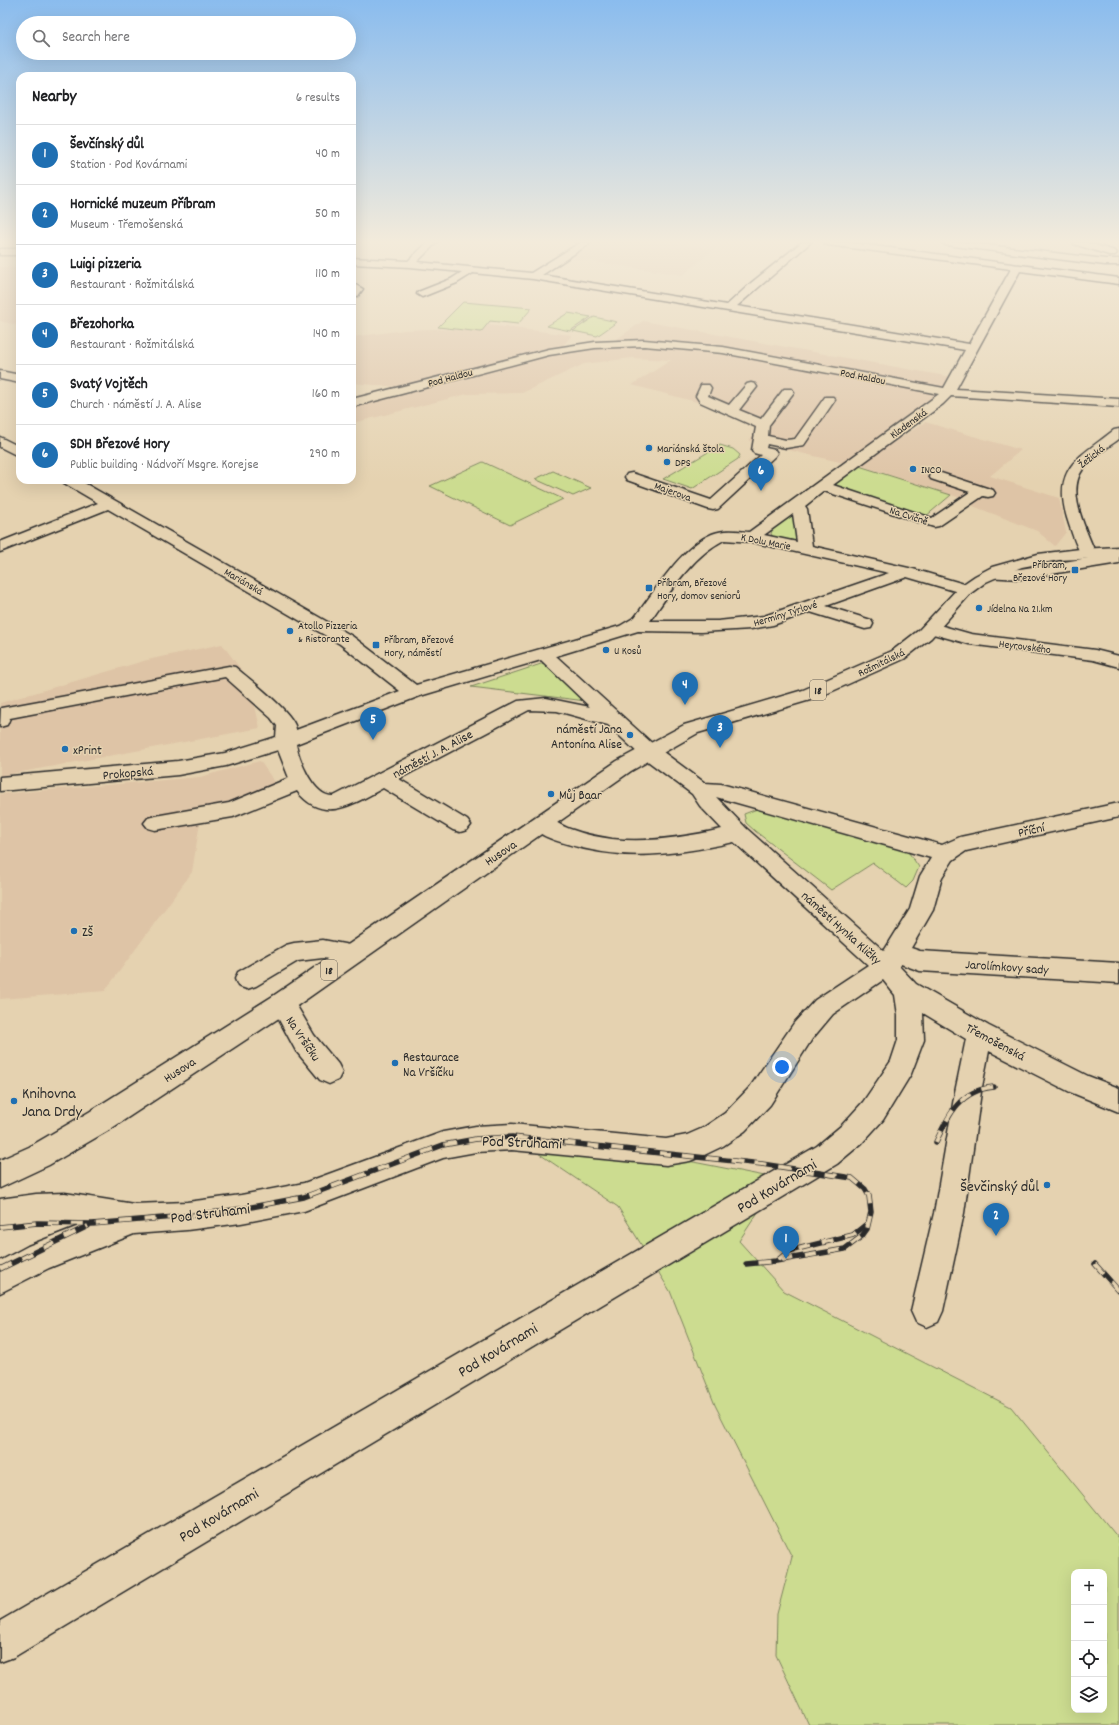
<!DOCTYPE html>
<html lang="en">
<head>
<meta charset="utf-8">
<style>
  :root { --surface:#fff; --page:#f2f2f2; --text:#202124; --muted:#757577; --line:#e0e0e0; --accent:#1f6fb2 }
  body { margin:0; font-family:Dekko,sans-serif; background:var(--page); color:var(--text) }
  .controls { position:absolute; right:12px; bottom:12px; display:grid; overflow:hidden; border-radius:8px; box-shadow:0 4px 16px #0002 }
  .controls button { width:36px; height:36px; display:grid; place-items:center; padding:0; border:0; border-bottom:1px solid var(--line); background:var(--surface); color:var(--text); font:20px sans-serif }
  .you { position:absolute; left:782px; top:1067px; width:14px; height:14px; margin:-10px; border:3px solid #fff; border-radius:50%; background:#1a73e8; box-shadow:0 0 0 6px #1a73e833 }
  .badge { display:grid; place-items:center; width:26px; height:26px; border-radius:50%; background:var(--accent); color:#fff; font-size:13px; font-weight:700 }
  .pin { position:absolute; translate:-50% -33px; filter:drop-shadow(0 1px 2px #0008) }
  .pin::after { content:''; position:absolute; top:21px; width:14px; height:12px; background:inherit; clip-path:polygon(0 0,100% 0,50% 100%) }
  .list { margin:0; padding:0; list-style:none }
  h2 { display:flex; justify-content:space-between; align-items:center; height:52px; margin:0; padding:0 16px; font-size:17px }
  h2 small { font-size:13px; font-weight:400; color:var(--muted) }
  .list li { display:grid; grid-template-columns:26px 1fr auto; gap:12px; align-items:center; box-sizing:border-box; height:60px; padding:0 16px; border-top:1px solid var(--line) }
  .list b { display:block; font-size:15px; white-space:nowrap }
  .list p { margin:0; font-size:13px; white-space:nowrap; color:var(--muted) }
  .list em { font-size:13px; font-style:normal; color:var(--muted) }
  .icon { flex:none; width:22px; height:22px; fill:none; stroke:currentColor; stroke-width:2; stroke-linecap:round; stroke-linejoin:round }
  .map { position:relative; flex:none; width:1119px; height:1725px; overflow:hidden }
  .search { position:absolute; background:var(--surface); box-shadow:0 4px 16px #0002; left:16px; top:16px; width:340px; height:44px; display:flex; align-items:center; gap:10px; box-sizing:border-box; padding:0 14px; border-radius:22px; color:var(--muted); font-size:15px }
  .panel { position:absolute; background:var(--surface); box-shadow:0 4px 16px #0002; left:16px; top:72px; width:340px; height:412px; border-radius:12px }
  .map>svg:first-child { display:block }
</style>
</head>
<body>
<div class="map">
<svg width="1119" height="1725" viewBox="0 0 1119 1725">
  <rect width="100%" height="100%" fill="#e5d2b0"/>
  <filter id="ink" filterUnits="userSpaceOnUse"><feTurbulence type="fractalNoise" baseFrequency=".025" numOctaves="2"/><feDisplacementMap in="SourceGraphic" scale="8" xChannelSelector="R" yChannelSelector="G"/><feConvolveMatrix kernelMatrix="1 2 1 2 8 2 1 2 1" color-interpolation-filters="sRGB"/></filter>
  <g filter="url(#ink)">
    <g fill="#dec4a6">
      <polygon points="595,242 660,242 714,249 683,275 569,258"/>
      <polygon points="0,267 20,268 20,326 0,321"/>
      <polygon points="643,321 951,377 944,390 844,463 749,441 759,426 731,411 632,385 671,360 632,358 584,364 522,393 467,394 357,422 352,419 352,404 410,388 352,383 352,337 405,330 434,329 481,331 487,325 572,335 561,348 611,343"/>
      <polygon points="925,422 1021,450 990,476 1059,498 1066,532 1055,546 1037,531 973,506 973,502 858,465"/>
      <polygon points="222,644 249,680 260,728 0,776 0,703 147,660"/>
      <polygon points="260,761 283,794 201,816 192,872 105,991 0,999 0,794 200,777"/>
    </g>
    <g fill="#ccdc90" stroke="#7c845e" fill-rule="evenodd">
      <polygon points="463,302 532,308 518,324 490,321 481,332 438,327"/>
      <polygon points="568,313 591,317 570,331 547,326"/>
      <polygon points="594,317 617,322 597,336 573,331"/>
      <polygon points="720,445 733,449 740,455 738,459 692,489 663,479"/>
      <polygon points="483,462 563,499 510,525 430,486"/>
      <polygon points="859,466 951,495 925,517 832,486"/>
      <polygon points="553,471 591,488 573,496 535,479"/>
      <polygon points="794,513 799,540 796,543 774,538 771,534 772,530"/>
      <polygon points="544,663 586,701 471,687"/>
      <polygon points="757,809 889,843 909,853 919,867 913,881 906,888 873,863 831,890 755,831 746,823 744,814"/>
      <path d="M529 1147 673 1158 780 1179 739 1241 784 1291 1011 1407 1119 1539V1725H809L776 1655 777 1614 792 1557 715 1405 670 1291 618 1207ZM1074 1572H1104V1710H1074Z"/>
    </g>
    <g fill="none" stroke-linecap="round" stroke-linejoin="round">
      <defs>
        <g id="minor">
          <path d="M428 242H437L417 262 531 273 581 242H590L589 244 542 275 727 305 751 283 802 242H811L737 306 969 344 1011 269 828 245 825 244 824 242H844L1119 278V284L1020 271 956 389 1119 399V407L951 396 943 404 833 485 932 518 970 492 931 479 929 476 931 473 936 472 941 473 993 490 995 493 993 496 988 497 983 496 939 526 934 527 824 491 805 506 807 509 812 546 913 569 971 586 973 589 971 592 965 594 907 577 826 606 871 620 873 624 871 628 865 629 810 612 773 625 751 629 701 632 638 631 556 656 655 746 705 783 721 784 942 845 960 837 1119 803V817L966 851 953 860 942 877 933 910 911 948 920 951 1119 963V983L920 971 901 964 899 966 916 984 989 1026 1088 1076 1119 1088V1112L1070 1092 989 1051 981 1092 964 1213 943 1311 938 1322 927 1327 916 1322 911 1311 934 1213 955 1092 966 1039 923 1013 924 1040 911 1074 883 1120 862 1143 837 1164 14 1657 0 1662V1621L817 1146 842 1125 863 1102 891 1061 898 1040V1015L895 995 883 980 833 1014 812 1039 770 1105 745 1131 723 1146 700 1157 690 1161 666 1165 512 1150 476 1152 443 1158 304 1211 241 1223 187 1230 134 1234 49 1268 0 1293V1261L28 1246 84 1224C55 1220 29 1223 0 1227V1199L36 1194 65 1193 134 1204 187 1202 241 1195 304 1183 443 1132 476 1126 512 1124 666 1139 687 1135 703 1128 725 1113 750 1087 794 1023 815 1000 868 965 734 842C674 855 624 862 564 843 553 840 536 834 530 824L534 819C548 814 559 826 573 830 586 835 599 837 612 839 648 843 686 837 722 829L700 806 692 794 641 756 608 725 557 711 529 710 399 779 467 820 471 825 467 830 460 832 453 830 383 788C353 804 324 825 297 791L233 817 155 830 148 828 144 823 148 818 155 816 229 803 289 778 278 750 226 766 178 775 0 791V777L178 761 225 753 276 737 277 726 271 718 225 677 10 718 7 725 0 727 1 708 229 666 235 667C248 678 297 715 296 730L400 691 340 644 108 509 0 552V542L98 503 64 483 62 480H79L352 636 416 685 620 626 635 617C655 591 681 547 712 534 724 529 737 531 749 532L939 394 723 353 644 346 595 348 549 355 352 407V399L549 349 595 342 644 340 723 347 944 388 965 350 533 279 473 273 457 283 422 297 417 294 418 292 451 279 462 272 410 267 352 264V258L408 261ZM793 514 797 542 764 535ZM724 540 752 542 889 573 764 616 718 621H650C670 592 691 557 724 540ZM541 660 590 707 546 698 518 701 334 796C314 798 299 760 296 744L420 696ZM716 797 931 858 920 876 910 909 884 951 746 828Z"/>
          <polygon points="942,242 963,242 1105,259 1119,259 1119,265 1105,265 946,245"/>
          <polygon points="1073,242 1085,242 1115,251 1117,253 1115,255 1109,255 1074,244"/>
          <rect x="0" y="249" width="20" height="6"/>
          <polygon points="352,283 363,289 358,296 352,296"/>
          <polygon points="0,371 20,375 20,383 0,379"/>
          <polygon points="751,383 755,384 757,387 739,410 761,419 784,389 792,389 794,392 769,425 768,436 786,440 795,439 825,397 833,397 835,400 804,445 786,448 767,444 766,448 775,450 777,453 775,456 718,509 713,510 708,509 627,480 625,477 627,474 632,473 711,500 761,455 754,453 752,450 756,427 700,402 696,396 701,385 709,385 711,388 708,396 729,405 747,384"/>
          <path d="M1119 429V439C1107 448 1091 457 1083 469 1066 492 1086 529 1095 552L1092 555 1087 557 1082 555C1075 545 1071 530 1067 518 1052 467 1079 458 1114 430Z"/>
          <polygon points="0,437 20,447 20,457 0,447"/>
          <polygon points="1119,553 1119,563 1020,579 986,577 984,574 986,571 1020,569"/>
          <polygon points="932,623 971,634 1095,650 1119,656 1119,667 1093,660 969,644 926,632 923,628 926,624"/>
          <polygon points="323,940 360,947 364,954 360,961 352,964 323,958 298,961 256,986 247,989 238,986 235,979 238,972 286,945 294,943"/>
          <polygon points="282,993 291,996 314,1035 338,1064 342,1072 338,1080 329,1084 320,1080 296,1051 270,1003 273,996"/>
        </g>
        <polygon id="major" points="1119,547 1119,557 1059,560 1022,567 1004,574 986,582 971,593 931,638 904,659 817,698 698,733 631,771 291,1010 109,1130 49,1165 0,1188 0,1160 29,1147 89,1112 273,996 617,761 684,725 803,690 892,651 919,630 959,587 975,576 992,567 1038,554 1080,549"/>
      </defs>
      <use href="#minor" stroke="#2b2b2b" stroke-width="3"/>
      <use href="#major" stroke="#2b2b2b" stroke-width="3"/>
      <use href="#minor" fill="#e5d2b0" fill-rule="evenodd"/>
      <use href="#major" fill="#e5d2b0" fill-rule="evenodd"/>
      <defs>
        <g id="rail">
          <path d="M936 1142C949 1114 960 1090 994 1087"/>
          <polyline points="0,1227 37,1223 92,1224 187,1216 241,1209 304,1197 443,1145 476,1139 512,1137 762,1164 852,1178 865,1189 869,1196 871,1212 867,1229 862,1236 845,1249 776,1261 746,1264"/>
          <polyline points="778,1260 789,1251 853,1235 868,1223"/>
          <polyline points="1095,1264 1119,1291"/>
          <polyline points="0,1269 88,1226"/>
        </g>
      </defs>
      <use href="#rail" stroke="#2b2b2b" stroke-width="5.5"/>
      <use href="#rail" stroke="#e5d2b0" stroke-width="4" stroke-dasharray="12" stroke-linecap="butt"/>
    </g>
  </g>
  <linearGradient id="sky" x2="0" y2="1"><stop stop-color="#8abcee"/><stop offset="0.5" stop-color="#f3ebdb"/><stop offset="1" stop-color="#f3ebdb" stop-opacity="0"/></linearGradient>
  <rect width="1119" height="483" fill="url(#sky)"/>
  <g fill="#1f6fb2" stroke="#e5d2b0" stroke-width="1.5">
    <circle cx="649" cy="448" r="4"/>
    <circle cx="667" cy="462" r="4"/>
    <circle cx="913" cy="469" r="4"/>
    <rect x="1071" y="566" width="8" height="8" rx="2"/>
    <rect x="645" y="584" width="8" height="8" rx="2"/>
    <circle cx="979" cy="608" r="4"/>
    <circle cx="290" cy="631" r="4"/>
    <rect x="372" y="641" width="8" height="8" rx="2"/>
    <circle cx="606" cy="650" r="4"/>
    <circle cx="630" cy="735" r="4"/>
    <circle cx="65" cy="749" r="4"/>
    <circle cx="551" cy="794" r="4"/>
    <circle cx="74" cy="931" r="4"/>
    <circle cx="395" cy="1063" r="4"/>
    <circle cx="14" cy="1101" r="4"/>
    <circle cx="1047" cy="1185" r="4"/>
  </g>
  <g text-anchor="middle" stroke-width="3" stroke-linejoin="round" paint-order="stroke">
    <g font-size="11" fill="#2b2b2b" stroke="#e5d2b0">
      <text transform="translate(863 376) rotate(11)" y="4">Pod Haldou</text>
      <text transform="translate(450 377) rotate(-15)" y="4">Pod Haldou</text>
      <text transform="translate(908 423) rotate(-36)" y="4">Kladenská</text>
      <text transform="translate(1091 456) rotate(-39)" y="4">Žežická</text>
      <text transform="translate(673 491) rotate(20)" y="4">Majerova</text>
      <text transform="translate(909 515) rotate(18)" y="4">Na Cvičně</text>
      <text transform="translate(766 541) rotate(11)" y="4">K Dolu Marie</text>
      <text transform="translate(244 581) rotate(30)" y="4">Mariánská</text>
      <text transform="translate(785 613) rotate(-17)" y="4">Hermíny Týrlové</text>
      <text transform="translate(1025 646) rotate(7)" y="4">Heyrovského</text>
      <text transform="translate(881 662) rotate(-26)" y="4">Rožmitálská</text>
    </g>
    <g font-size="11" fill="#2b2b2b" stroke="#e5d2b0" text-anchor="start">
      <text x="657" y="452">Mariánská štola</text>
      <text x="675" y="466">DPS</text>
      <text x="921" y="473">INCO</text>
      <text x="1067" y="568" text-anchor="end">Příbram,<tspan x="1067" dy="13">Březové Hory</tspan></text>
      <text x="657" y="586">Příbram, Březové<tspan x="657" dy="13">Hory, domov seniorů</tspan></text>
      <text x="987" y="612">Jídelna Na 21.km</text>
      <text x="298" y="629">Atollo Pizzeria<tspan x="298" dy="13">&amp; Ristorante</tspan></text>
      <text x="384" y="643">Příbram, Březové<tspan x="384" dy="13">Hory, náměstí</tspan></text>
      <text x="614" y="654">U Kosů</text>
    </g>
    <g fill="#e5d2b0" stroke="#635d53" stroke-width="1">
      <rect x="810" y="680" width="16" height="20" rx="3"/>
      <rect x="321" y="960" width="16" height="20" rx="3"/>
    </g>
    <g font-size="12" font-weight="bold" fill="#2b2b2b">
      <text x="818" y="694">18</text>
      <text x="329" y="974">18</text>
    </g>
    <g font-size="13" fill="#2b2b2b" stroke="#e5d2b0" text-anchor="start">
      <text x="622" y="733" text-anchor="end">náměstí Jana<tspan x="622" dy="15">Antonína Alise</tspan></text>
      <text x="73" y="754">xPrint</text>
      <text x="559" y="799">Můj Baar</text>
      <text x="82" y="936">ZŠ</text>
      <text x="403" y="1061">Restaurace<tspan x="403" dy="15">Na Vršíčku</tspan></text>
    </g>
    <g font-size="13" fill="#2b2b2b" stroke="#e5d2b0">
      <text transform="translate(432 753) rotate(-28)" y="5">náměstí J. A. Alise</text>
      <text transform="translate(128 772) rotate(-5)" y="5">Prokopská</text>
      <text transform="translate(1031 829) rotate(-13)" y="5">Příční</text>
      <text transform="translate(500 852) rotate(-34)" y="5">Husova</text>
      <text transform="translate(842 927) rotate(42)" y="5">náměstí Hynka Kličky</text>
      <text transform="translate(1007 966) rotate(4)" y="5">Jarolímkovy sady</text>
      <text transform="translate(304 1038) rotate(56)" y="5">Na Vršíčku</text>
      <text transform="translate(996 1041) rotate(28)" y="5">Třemošenská</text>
      <text transform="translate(179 1069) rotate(-33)" y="5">Husova</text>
    </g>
    <g font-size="16" fill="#2b2b2b" stroke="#e5d2b0" text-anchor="start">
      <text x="22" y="1098">Knihovna<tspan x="22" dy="18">Jana Drdy</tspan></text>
      <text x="1039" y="1191" text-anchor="end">Ševčinský důl</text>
    </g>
    <g font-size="16" fill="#2b2b2b" stroke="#e5d2b0">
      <text transform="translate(522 1141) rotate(2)" y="6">Pod Struhami</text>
      <text transform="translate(776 1185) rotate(-31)" y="6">Pod Kovárnami</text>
      <text transform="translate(210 1212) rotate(-7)" y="6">Pod Struhami</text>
      <text transform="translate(497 1349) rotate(-31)" y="6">Pod Kovárnami</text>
      <text transform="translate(218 1514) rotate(-31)" y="6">Pod Kovárnami</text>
    </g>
  </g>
</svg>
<div class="controls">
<button>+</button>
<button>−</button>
<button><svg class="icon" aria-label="locate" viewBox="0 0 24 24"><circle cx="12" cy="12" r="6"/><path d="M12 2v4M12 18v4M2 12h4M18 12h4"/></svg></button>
<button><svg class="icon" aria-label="layers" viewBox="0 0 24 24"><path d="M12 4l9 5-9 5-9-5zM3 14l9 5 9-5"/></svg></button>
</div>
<div class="you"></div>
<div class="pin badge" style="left:786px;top:1259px">1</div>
<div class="pin badge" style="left:996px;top:1236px">2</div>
<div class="pin badge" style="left:720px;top:748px">3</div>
<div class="pin badge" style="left:685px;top:705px">4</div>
<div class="pin badge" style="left:373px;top:740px">5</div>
<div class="pin badge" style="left:761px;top:491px">6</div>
<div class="search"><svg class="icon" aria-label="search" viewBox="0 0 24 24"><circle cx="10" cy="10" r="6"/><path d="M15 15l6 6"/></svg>Search here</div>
<section class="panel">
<h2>Nearby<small>6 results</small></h2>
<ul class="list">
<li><span class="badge">1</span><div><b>Ševčínský důl</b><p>Station · Pod Kovárnami</p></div><em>40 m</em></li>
<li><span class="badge">2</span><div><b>Hornické muzeum Příbram</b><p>Museum · Třemošenská</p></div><em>50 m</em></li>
<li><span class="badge">3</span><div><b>Luigi pizzeria</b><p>Restaurant · Rožmitálská</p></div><em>110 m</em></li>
<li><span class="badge">4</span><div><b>Březohorka</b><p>Restaurant · Rožmitálská</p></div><em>140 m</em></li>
<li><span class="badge">5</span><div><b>Svatý Vojtěch</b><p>Church · náměstí J. A. Alise</p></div><em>160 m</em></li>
<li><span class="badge">6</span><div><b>SDH Březové Hory</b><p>Public building · Nádvoří Msgre. Korejse</p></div><em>290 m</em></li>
</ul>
</section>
</div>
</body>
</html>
